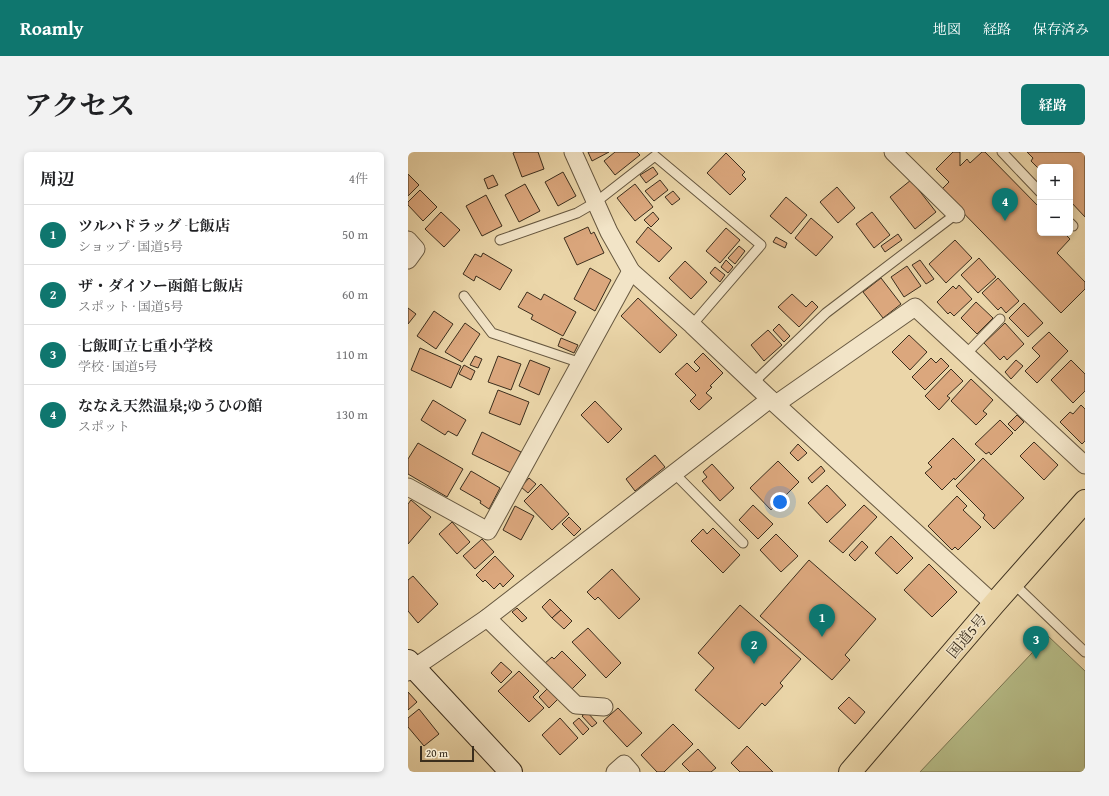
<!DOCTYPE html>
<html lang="ja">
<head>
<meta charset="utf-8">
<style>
  :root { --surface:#fff; --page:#f2f2f2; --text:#202124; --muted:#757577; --line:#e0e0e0; --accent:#0f766e }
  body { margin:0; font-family:"Gentium Book Plus","Noto Serif JP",serif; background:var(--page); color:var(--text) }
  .controls { position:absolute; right:12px; top:12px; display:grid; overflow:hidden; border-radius:6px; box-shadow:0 2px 6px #0003 }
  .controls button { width:36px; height:36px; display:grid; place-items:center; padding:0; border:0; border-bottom:1px solid var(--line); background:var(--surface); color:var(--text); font:20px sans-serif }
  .scale { position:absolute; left:12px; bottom:10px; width:54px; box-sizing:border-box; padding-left:4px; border:2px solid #3b2e1d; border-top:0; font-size:11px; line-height:14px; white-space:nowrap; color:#3b2e1d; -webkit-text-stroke:3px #f2e4c7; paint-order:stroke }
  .you { position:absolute; left:372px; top:350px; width:14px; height:14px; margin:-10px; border:3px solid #fff; border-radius:50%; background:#1a73e8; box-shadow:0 0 0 6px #1a73e833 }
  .badge { display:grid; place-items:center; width:26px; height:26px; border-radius:50%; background:var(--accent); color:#fff; font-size:13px; font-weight:700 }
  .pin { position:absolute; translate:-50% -33px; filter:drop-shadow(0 1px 2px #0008) }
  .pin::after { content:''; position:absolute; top:21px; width:14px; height:12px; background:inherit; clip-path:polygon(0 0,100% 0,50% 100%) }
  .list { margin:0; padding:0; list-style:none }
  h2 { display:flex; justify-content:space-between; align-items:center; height:52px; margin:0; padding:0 16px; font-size:17px }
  h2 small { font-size:13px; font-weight:400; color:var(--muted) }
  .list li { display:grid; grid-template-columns:26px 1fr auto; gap:12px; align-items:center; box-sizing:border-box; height:60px; padding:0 16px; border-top:1px solid var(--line) }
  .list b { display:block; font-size:15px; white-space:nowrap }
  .list p { margin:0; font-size:13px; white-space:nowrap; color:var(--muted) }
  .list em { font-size:13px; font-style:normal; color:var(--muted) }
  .map { position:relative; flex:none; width:677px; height:620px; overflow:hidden; border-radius:6px }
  header { display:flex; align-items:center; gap:24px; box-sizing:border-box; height:56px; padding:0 20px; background:var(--accent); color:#fff }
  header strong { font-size:19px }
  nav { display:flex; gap:22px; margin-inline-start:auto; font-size:14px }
  .intro { display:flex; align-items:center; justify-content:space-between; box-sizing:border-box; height:96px; padding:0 24px }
  h1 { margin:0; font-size:28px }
  .button { padding:10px 18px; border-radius:6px; background:var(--accent); color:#fff; font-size:14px; font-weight:700 }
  main { display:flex; gap:24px; padding:0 24px }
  aside { flex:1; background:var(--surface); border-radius:6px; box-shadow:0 2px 6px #0003 }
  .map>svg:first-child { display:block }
</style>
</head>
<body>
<header>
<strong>Roamly</strong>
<nav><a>地図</a><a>経路</a><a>保存済み</a></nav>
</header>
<div class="intro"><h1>アクセス</h1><a class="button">経路</a></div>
<main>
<aside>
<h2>周辺<small>4件</small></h2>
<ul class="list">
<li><span class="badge">1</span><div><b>ツルハドラッグ 七飯店</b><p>ショップ · 国道5号</p></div><em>50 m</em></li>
<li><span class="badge">2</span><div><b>ザ・ダイソー函館七飯店</b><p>スポット · 国道5号</p></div><em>60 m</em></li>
<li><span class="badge">3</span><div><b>七飯町立七重小学校</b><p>学校 · 国道5号</p></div><em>110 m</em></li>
<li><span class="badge">4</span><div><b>ななえ天然温泉;ゆうひの館</b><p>スポット</p></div><em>130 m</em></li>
</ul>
</aside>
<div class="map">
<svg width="677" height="620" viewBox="0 0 677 620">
  <rect width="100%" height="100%" fill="#ebd6a9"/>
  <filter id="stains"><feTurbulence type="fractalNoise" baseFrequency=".005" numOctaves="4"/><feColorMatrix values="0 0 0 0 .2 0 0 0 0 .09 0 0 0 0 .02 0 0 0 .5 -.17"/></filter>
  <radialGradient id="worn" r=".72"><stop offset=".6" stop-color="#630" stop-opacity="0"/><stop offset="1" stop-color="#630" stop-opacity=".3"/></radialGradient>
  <polygon fill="#b7be89" stroke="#797653" points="640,484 677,519 677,620 512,620"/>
  <g fill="#dba77d" stroke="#3b2e1d">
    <polygon points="107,0 130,0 136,17 114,25 105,1"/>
    <polygon points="180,0 201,0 184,9"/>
    <polygon points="207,0 229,0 232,3 207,23 196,9"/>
    <polygon points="545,0 552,0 552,14 559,7 562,11 574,0 577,0 632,56 632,81 656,81 662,87 649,101 677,130 677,137 653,161 533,38 541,30 528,17"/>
    <polygon points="619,0 677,0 677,65 662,49 662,15 632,15 632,18 623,9 625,6"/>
    <polygon points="318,1 337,20 334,23 338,27 322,43 299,21"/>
    <polygon points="245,15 250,22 238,31 232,23"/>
    <polygon points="155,20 168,44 150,54 137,30"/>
    <polygon points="0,22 11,33 0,44"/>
    <polygon points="85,23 90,33 80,37 76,27"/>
    <polygon points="252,28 260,38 246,49 237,39"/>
    <polygon points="503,28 528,60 507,77 482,45"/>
    <polygon points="117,32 132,59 111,70 97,43"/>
    <polygon points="227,32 245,55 227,69 209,46"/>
    <polygon points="429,35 447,56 430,71 412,50"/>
    <polygon points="12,38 29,55 15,69 0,53 0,50"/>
    <polygon points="265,39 272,47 264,53 257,45"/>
    <polygon points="78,43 94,74 74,84 58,54"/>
    <polygon points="378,45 399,63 383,82 362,64"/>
    <polygon points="33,60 52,78 36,95 17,77"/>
    <polygon points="245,60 251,67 243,75 236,68"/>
    <polygon points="464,60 482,83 466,96 448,72"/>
    <polygon points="403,66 425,85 408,104 387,86"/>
    <polygon points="180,75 183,82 186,80 196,101 169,113 156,86"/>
    <polygon points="240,75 264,96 251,110 228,90"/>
    <polygon points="318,76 332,88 312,111 298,99"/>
    <polygon points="490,82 494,88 477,100 473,94"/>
    <polygon points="368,85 379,91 377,96 365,90"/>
    <polygon points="547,88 564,106 538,131 521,112"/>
    <polygon points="331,94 337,99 327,112 320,106"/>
    <polygon points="75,101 104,118 92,138 68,124 66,129 55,122 67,102 73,105"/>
    <polygon points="571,106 588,125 570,141 553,123"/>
    <polygon points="318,108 325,115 320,121 313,115"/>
    <polygon points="512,108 526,127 518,132 504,113"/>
    <polygon points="277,109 299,130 283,147 261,126"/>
    <polygon points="499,114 513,134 496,145 483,125"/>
    <polygon points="307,115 317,123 312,130 302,121"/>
    <polygon points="182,116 203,128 187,159 166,147"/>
    <polygon points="473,126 493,152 475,166 455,140"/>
    <polygon points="590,126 611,149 598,161 593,155 590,158 574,141"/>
    <polygon points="551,133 564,147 546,164 542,160 540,162 529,150 545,134 548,137"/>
    <polygon points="119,140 133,148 136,142 168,160 155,184 123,167 125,163 110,155"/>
    <polygon points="384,142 398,155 404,149 410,155 391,175 370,155"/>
    <polygon points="230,146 269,183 252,201 213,164"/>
    <polygon points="568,150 585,166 569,182 553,166"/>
    <polygon points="616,151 635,171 620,185 601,166"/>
    <polygon points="0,156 8,162 0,172"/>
    <polygon points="26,159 45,172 28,197 9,184"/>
    <polygon points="57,171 72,182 54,210 37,200"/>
    <polygon points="597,171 616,192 599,208 596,204 592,208 576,191"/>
    <polygon points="371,172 382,184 376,190 365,178"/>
    <polygon points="360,178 374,193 356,209 343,193"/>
    <polygon points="641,180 660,199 629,231 617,219 632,204 624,196"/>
    <polygon points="501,183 519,200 502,218 484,200"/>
    <polygon points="153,186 170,193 166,201 150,194"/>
    <polygon points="12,196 53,214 43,236 3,218"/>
    <polygon points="295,201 315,221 302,234 304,235 298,241 304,246 291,258 282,249 288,243 267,222 279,211 288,220 292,216 286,210"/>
    <polygon points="67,204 74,207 70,216 62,213"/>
    <polygon points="90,204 113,212 103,238 80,230"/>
    <polygon points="523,206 528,211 533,206 541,214 517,238 504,225"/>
    <polygon points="122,208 142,216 131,243 111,234"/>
    <polygon points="608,208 615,214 603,227 597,220"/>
    <polygon points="663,208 677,222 677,239 665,251 643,228"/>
    <polygon points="56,213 67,219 63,228 51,222"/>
    <polygon points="543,217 555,229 539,244 542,246 531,258 517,244"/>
    <polygon points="563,227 585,248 575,259 579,262 568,273 543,249"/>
    <polygon points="90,238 121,250 112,273 81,261"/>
    <polygon points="25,248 58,268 49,284 40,279 37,283 13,268"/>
    <polygon points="187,249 214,277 200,291 173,263"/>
    <polygon points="673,253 677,257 677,289 674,292 652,270 662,260 665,262"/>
    <polygon points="609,263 616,270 607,279 600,272"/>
    <polygon points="592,268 605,281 583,303 581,300 578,302 567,292"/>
    <polygon points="74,280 113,300 103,321 64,302"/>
    <polygon points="545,286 567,308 547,328 546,326 534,338 517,321 524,315 520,311"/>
    <polygon points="626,290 650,313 636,328 612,304"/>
    <polygon points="10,291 55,317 39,345 0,322 0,307"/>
    <polygon points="390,292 399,301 390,309 382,301"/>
    <polygon points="247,303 257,315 227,339 218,327"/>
    <polygon points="575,306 616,346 586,377 575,366 577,363 548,334"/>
    <polygon points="370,309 391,330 363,358 342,336"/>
    <polygon points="304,312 326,336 312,349 294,329 299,325 295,320"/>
    <polygon points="413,314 417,319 404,331 400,326"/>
    <polygon points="63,319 92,336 81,357 72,351 73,349 52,337"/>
    <polygon points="121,326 128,332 120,341 113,335"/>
    <polygon points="133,332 161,362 144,378 116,349"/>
    <polygon points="419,333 438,353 419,371 400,351"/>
    <polygon points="549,344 559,354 555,358 573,375 550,398 547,395 544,398 520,374"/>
    <polygon points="3,348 23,365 0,392 0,352"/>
    <polygon points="345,353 365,372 350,387 331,368"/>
    <polygon points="456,353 469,365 435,401 421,389"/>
    <polygon points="107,354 126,364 113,388 95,378"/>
    <polygon points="161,365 173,377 166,384 154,372"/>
    <polygon points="44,370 62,390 49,402 31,382"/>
    <polygon points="305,376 332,403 315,421 283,389 295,377 299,382"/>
    <polygon points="368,382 390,404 373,420 352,398"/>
    <polygon points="483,384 505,406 489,422 467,401"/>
    <polygon points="74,387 86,400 67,417 55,404"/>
    <polygon points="454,389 460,395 447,409 441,403"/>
    <polygon points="87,404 106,424 95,435 92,431 86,437 77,428 75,430 68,423"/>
    <polygon points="401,408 468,467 437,503 442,508 424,528 352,464"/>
    <polygon points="521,412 549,440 524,465 496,438"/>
    <polygon points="204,417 232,447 211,467 190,445 187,448 179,440"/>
    <polygon points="5,424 30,452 10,471 0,459 0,428"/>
    <polygon points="142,447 153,458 144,466 134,455"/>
    <polygon points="332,453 393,507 372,531 375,534 357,554 354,551 331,577 287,538 306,516 290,501"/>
    <polygon points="109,456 119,466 114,470 104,460"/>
    <polygon points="153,458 164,469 156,477 144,466"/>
    <polygon points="180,476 213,511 198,526 164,490"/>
    <polygon points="154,499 178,523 163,538 136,512 144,505 146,507"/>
    <polygon points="93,510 104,520 93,531 83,521"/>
    <polygon points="111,519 131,539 125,545 136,556 121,570 90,539"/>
    <polygon points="140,536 150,547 141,556 131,545"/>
    <polygon points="0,540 9,550 0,558"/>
    <polygon points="441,545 457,560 447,572 430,556"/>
    <polygon points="210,556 234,581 219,595 195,569"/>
    <polygon points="11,557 31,582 16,594 0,575 0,566"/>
    <polygon points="179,560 189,571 184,575 174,564"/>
    <polygon points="152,566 170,586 152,603 134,583"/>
    <polygon points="171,566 181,577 175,583 165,571"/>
    <polygon points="265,572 285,592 256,620 249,620 233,603"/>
    <polygon points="339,594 365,620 332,620 323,611"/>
    <polygon points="290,597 308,616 303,620 282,620 274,612"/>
  </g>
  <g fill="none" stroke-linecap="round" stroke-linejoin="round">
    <defs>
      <g id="lane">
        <polyline points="594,0 632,40"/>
        <polyline points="662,71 665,74"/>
        <polyline points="92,88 169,61 188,50 247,4 353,93 284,173"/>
        <polyline points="56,144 84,181 173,211"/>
        <polyline points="558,202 592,167"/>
        <polyline points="345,231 418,161 548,62"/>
        <polyline points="266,321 335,391"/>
        <polyline points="605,431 677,500"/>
      </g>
      <g id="street">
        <polyline points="165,0 201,80 223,119 284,173 362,247 586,452"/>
        <polyline points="485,0 548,62"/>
        <polyline points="0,88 8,97 0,108"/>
        <polyline points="368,252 507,155 677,313"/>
        <polyline points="0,335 80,379 223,119"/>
        <polyline points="79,466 168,553 196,555"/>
        <polyline points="0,520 79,466 362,247"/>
        <polyline points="207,620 216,612 223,620"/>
      </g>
      <polyline id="secondary" points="0,509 103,620"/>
      <polyline id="highway" points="442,620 586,452 677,349"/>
    </defs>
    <use href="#lane" stroke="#675840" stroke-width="11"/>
    <use href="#street" stroke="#675840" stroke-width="19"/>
    <use href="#secondary" stroke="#3b2e1d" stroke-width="24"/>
    <use href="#highway" stroke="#3b2e1d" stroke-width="24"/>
    <use href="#lane" stroke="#f2e4c7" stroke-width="9"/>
    <use href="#street" stroke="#f2e4c7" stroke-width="17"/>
    <use href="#secondary" stroke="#f2e4c7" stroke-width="22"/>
    <use href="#highway" stroke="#ebd6a9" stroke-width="22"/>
  </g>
  <g text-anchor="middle" stroke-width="3" stroke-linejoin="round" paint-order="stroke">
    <g font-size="15" fill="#3b2e1d" stroke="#f2e4c7">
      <text transform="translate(559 484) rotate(-50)" y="5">国道5号</text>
    </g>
  </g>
  <rect width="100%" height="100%" filter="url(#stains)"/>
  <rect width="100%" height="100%" fill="url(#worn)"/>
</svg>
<div class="controls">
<button>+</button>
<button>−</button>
</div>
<div class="scale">20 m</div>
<div class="you"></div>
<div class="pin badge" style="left:414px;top:485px">1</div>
<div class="pin badge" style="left:346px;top:512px">2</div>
<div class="pin badge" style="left:628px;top:507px">3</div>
<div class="pin badge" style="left:597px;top:69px">4</div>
</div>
</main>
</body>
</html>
